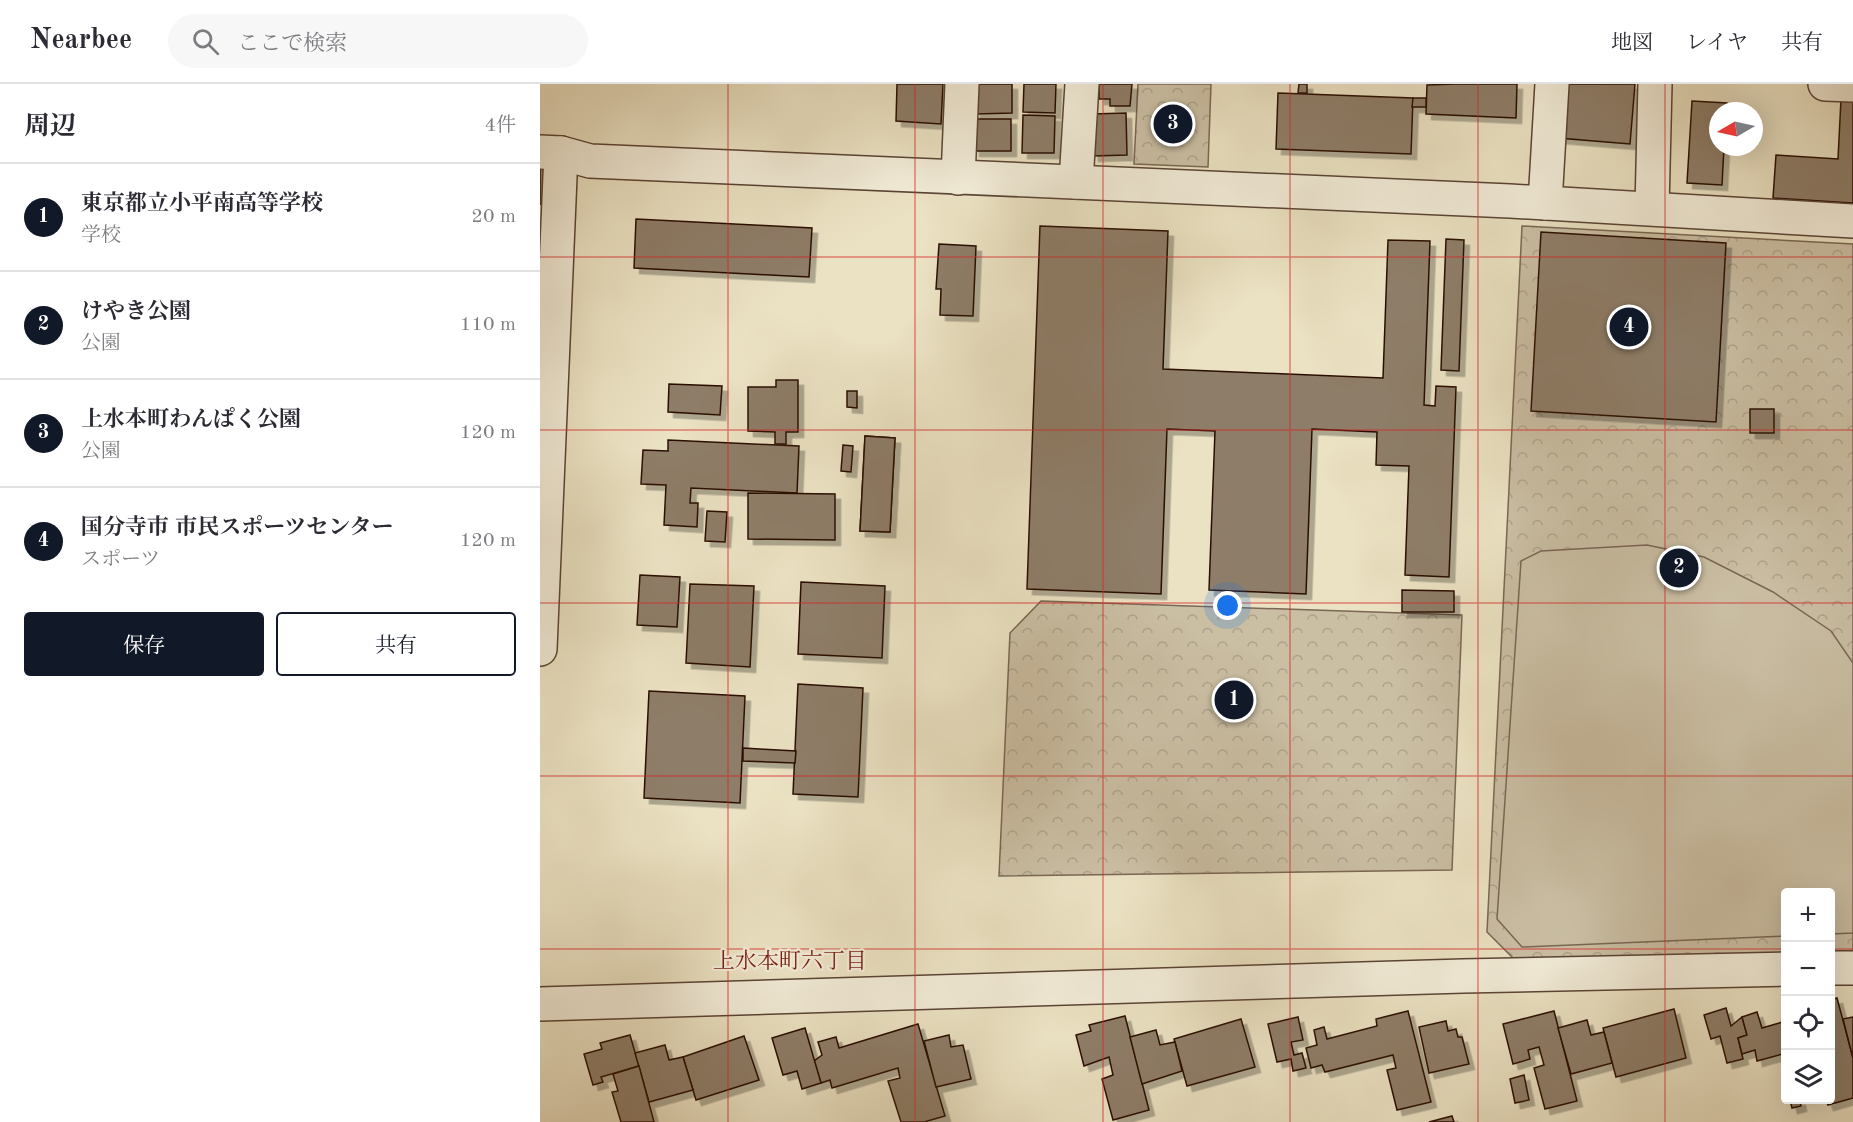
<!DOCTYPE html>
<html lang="ja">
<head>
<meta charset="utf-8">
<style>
  :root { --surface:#fff; --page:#f7f7f7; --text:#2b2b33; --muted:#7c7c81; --line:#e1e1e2; --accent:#111827 }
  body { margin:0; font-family:"Old Standard TT","Noto Serif JP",serif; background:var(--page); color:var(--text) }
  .controls { position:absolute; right:18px; bottom:18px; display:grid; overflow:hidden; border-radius:6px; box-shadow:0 6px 24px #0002 }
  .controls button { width:54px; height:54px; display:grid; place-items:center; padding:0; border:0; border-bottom:2px solid var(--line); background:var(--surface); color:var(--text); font:30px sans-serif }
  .compass { position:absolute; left:1169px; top:18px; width:54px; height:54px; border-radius:50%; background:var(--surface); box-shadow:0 6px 24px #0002; rotate:261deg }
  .you { position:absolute; left:688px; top:522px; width:21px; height:21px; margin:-15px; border:4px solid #fff; border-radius:50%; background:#1a73e8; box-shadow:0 0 0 9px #1a73e833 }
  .badge { display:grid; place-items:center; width:39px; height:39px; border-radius:50%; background:var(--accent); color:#fff; font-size:20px; font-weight:700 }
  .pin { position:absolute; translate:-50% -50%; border:3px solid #fff; box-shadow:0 2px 6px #0006 }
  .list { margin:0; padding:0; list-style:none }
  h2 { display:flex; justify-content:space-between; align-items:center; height:78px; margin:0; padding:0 24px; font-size:26px }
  h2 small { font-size:20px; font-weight:400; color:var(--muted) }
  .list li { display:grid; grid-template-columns:39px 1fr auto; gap:18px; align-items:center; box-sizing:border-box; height:108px; padding:0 24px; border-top:2px solid var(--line) }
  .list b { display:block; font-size:22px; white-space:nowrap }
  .list p { margin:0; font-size:20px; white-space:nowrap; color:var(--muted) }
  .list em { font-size:20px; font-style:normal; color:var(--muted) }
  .actions { display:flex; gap:12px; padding:18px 24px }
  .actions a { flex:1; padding:14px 0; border:2px solid var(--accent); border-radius:6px; text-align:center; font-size:21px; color:var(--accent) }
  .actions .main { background:var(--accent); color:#fff }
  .icon { flex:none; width:33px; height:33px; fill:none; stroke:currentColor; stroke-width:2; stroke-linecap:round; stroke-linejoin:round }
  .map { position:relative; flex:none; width:1313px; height:1038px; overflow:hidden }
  header { display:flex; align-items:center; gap:36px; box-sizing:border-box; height:84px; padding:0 30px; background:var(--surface); border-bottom:2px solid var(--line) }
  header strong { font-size:28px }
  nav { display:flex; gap:33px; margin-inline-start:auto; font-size:21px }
  .search { width:420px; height:54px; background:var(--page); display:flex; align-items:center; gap:15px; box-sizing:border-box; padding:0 21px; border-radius:33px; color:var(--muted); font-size:22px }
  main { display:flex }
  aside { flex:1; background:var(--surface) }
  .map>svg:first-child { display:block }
</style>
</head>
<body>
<header>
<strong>Nearbee</strong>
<div class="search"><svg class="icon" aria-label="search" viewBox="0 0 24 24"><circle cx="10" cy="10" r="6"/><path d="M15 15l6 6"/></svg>ここで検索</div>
<nav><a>地図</a><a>レイヤ</a><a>共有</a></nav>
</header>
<main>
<aside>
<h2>周辺<small>4件</small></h2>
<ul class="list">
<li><span class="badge">1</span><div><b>東京都立小平南高等学校</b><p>学校</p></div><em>20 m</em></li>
<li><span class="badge">2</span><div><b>けやき公園</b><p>公園</p></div><em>110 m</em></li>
<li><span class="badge">3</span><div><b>上水本町わんぱく公園</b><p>公園</p></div><em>120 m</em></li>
<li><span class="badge">4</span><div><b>国分寺市 市民スポーツセンター</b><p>スポーツ</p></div><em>120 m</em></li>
</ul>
<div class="actions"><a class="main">保存</a><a>共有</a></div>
</aside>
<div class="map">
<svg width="1313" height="1038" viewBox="0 0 1313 1038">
  <defs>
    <pattern id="park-crowns" width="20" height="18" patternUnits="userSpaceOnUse" patternTransform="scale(1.5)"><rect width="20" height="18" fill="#cabea3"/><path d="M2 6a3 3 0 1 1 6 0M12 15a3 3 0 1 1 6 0" fill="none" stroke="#aea28b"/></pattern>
    <filter id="shadow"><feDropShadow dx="5.5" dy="5.5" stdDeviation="0" flood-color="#0004"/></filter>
  </defs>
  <rect width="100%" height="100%" fill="#ebe2c3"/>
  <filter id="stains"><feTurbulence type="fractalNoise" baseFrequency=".00333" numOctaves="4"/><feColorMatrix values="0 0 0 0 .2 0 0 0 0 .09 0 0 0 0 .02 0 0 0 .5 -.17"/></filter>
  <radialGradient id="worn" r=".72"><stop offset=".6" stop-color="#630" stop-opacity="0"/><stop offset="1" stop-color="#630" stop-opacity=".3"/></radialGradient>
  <g fill="url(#park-crowns)" stroke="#7a6754" stroke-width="1.5">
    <polygon points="598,0 671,0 668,83 594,80"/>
    <polygon points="982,142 1313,160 1313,870 1291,871 1290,808 1246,808 1245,871 974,875 947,848"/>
    <polygon points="501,517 922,531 912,786 459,792 470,549"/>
  </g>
  <polygon fill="#cabea3" stroke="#7a6754" stroke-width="1.5" points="1107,461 1164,473 1233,508 1291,547 1313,579 1313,849 1291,850 1290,808 1246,808 1245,852 982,863 957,835 981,477 1001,467"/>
  <g fill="#8e7d67" stroke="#2a1004" stroke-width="1.5" filter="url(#shadow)">
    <polygon points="357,0 403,0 401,40 356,37"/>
    <polygon points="435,0 472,0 472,29 435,30"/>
    <polygon points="484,0 516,0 515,29 483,28"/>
    <polygon points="559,0 592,0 590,22 570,22 570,15 559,15"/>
    <polygon points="759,0 767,0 767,9 758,9"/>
    <polygon points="915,0 977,0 976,34 886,30 887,1"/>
    <polygon points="1022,0 1095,0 1090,60 1018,54"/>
    <polygon points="738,9 873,14 871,70 736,65"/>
    <polygon points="873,14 886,14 886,23 872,23"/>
    <polygon points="1301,15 1313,16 1313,119 1233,114 1236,71 1298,75"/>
    <polygon points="1152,17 1187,19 1186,27 1178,27 1178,63 1184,63 1182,101 1147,99"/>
    <polygon points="586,29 587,71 553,72 552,30"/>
    <polygon points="483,31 515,32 514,69 482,69"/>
    <rect x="434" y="35" width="37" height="32"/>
    <polygon points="0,85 7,85 4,121 0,120"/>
    <polygon points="96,135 272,144 269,193 94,184"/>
    <polygon points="500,142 628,147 623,285 843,294 848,156 890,157 884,321 895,322 896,302 916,303 909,493 865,491 869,382 836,381 837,348 772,345 766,510 669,506 675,347 627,345 621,510 487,505"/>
    <polygon points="1001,148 1186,159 1176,338 991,327"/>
    <polygon points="906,155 924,156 919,287 901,286"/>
    <polygon points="399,160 436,162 433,232 400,231 401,205 396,205"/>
    <polygon points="236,296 258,296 258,348 246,348 246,360 235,360 235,348 208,347 208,303 236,303"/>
    <polygon points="129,300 182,302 180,331 128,328"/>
    <polygon points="307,307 317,307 317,324 307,323"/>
    <rect x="1210" y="325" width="24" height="24"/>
    <polygon points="325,352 355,354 350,448 320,447"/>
    <polygon points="325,352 355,354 350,448 320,447"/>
    <polygon points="128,356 259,362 257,409 151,404 150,419 158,419 157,443 124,441 126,401 101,400 103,366 128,367"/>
    <polygon points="303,361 313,362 311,388 301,387"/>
    <polygon points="208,409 295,410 295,456 208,455"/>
    <polygon points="167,427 187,428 185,458 165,457"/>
    <polygon points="100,491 140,493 137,543 97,541"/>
    <polygon points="261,498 345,502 342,574 258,570"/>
    <polygon points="150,500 214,502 210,583 146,579"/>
    <polygon points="862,506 914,507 914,528 862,528"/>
    <polygon points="258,600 323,604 318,713 253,710"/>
    <polygon points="109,607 205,612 200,719 104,714"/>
    <polygon points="203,664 256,667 255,679 203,677"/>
    <polygon points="1297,914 1313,974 1313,1014 1288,1021 1286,1016 1290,1016 1290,916"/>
    <polygon points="1186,924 1191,942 1202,933 1207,951 1198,954 1203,975 1187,979 1180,952 1171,955 1164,931"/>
    <polygon points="1134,925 1146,974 1076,993 1063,944"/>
    <polygon points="868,927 891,1018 857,1026 847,986 856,984 853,971 785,988 782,981 771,984 766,964 777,961 774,946 784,943 787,955 837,942 836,935"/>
    <polygon points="1014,927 1037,1017 1005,1025 994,984 1004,981 999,963 988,966 990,975 973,980 963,940"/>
    <polygon points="1217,928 1222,944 1246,937 1246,969 1217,977 1215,966 1202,970 1198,954 1207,951 1202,933"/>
    <polygon points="585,932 609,1026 573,1036 562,995 573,991 569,973 544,982 536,951 551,947 549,941"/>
    <polygon points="758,933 763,956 751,958 754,971 762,969 766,984 753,987 751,975 737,978 728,940"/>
    <polygon points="1313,933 1313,974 1303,935"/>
    <polygon points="701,935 715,983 647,1002 634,955"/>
    <polygon points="1047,936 1051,951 1064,948 1072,979 1031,990 1018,944"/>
    <polygon points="906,937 908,947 916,945 918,953 922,953 929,980 889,989 879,943"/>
    <polygon points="378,940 405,1032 384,1038 361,1038 348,997 360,994 358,984 292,1004 290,996 281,999 274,977 282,971 278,958 296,953 299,964"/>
    <polygon points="265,944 281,999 262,1005 257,987 243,991 232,954"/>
    <polygon points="616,946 620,961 635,958 642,987 602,1000 590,953"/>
    <polygon points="90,951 99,982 61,993 63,998 53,1001 44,970 62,965 60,959"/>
    <polygon points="409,951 411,963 423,961 431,995 396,1003 384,957"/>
    <polygon points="204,952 219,996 156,1016 143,973"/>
    <polygon points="125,961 129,976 143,973 153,1006 109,1018 95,969"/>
    <polygon points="99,982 114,1038 81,1038 72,1008 78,1007 73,990"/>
    <polygon points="984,991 989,1016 975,1019 970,995"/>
    <polygon points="1250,1016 1260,1016 1261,1022 1252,1024"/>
    <polygon points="912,1032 914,1038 889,1038"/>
  </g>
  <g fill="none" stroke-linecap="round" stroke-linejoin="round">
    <defs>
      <g id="minor">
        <polyline points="1285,0 1313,1"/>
        <polyline points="0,68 21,69 50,77 970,117 1313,137"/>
        <polyline points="418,94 422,0"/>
        <polyline points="536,98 542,0"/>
        <polyline points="1005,119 1012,0"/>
        <polyline points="1112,124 1115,0"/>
        <polyline points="0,565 21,69"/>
        <polyline points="1290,884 1313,884"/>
        <polyline points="0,920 923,892 1246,885"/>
      </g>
    </defs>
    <use href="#minor" stroke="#5a4434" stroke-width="36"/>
    <use href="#minor" stroke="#f2ecd8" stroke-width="33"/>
  </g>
  <path fill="none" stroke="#d62828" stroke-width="1.5" stroke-opacity="0.55" d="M188 0V1038M375 0V1038M563 0V1038M750 0V1038M938 0V1038M1125 0V1038M0 173H1313M0 346H1313M0 519H1313M0 692H1313M0 865H1246M1290 865H1313"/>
  <g text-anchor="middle" stroke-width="4.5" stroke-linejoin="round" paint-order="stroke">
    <g font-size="22" fill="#7a1f14" stroke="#f2ecd8">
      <text x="250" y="884">上水本町六丁目</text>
    </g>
  </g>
  <rect width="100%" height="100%" filter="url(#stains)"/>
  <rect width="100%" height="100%" fill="url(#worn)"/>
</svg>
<div class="controls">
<button>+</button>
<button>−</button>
<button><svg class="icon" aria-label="locate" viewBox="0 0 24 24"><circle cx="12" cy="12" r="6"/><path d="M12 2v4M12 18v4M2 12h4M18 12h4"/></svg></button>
<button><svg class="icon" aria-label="layers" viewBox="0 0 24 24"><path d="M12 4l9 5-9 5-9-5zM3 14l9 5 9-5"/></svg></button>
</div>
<svg class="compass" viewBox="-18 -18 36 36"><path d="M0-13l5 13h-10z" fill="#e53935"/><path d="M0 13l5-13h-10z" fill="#7c7c81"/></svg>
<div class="you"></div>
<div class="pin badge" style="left:694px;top:616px">1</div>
<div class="pin badge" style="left:1139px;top:484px">2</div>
<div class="pin badge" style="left:633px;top:40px">3</div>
<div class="pin badge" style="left:1089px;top:243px">4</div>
</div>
</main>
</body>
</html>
